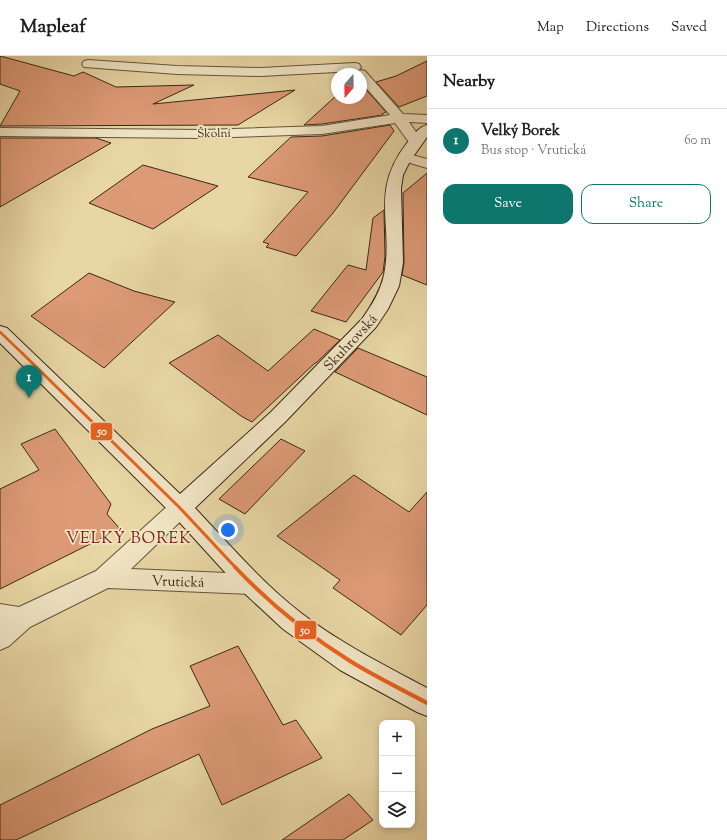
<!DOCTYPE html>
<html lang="en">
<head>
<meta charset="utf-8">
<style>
  :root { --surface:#fff; --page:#f6f6f6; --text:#202124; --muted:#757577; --line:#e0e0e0; --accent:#0f766e }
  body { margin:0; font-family:"Sorts Mill Goudy",serif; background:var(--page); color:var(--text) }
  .controls { position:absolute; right:12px; bottom:12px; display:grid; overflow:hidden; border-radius:8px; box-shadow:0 2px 6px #0003 }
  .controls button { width:36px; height:36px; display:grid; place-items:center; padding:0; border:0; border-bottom:1px solid var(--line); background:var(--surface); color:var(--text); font:20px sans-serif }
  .compass { position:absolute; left:331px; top:12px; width:36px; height:36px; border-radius:50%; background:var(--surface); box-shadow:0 2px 6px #0003; rotate:200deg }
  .you { position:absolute; left:228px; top:474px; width:14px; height:14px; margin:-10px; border:3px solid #fff; border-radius:50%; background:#1a73e8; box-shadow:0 0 0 6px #1a73e833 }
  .badge { display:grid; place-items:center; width:26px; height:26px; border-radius:50%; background:var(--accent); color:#fff; font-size:13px; font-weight:700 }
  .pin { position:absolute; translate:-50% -33px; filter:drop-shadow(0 1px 2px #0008) }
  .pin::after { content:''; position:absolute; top:21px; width:14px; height:12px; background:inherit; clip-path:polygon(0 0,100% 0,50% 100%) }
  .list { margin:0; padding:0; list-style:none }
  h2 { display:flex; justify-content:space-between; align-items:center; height:52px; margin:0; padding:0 16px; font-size:17px }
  h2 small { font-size:13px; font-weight:400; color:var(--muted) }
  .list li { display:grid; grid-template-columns:26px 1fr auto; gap:12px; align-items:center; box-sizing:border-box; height:64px; padding:0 16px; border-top:1px solid var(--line) }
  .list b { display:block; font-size:15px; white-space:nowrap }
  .list p { margin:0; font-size:13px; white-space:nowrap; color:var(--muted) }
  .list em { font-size:13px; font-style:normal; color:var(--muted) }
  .actions { display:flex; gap:8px; padding:12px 16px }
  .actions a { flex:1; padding:9px 0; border:1px solid var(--accent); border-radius:12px; text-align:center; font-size:14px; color:var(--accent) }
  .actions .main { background:var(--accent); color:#fff }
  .icon { flex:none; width:22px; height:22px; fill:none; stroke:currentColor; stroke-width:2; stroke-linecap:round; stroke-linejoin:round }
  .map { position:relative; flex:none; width:427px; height:784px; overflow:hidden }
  header { display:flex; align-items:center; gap:24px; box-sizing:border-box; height:56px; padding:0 20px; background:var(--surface); border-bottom:1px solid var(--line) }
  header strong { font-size:19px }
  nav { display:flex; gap:22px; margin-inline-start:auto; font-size:14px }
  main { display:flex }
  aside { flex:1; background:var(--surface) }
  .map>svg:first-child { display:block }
</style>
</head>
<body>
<header>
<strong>Mapleaf</strong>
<nav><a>Map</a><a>Directions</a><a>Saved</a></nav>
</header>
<main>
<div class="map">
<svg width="427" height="784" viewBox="0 0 427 784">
  <rect width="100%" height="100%" fill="#e8d6a5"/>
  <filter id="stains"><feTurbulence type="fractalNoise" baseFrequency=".005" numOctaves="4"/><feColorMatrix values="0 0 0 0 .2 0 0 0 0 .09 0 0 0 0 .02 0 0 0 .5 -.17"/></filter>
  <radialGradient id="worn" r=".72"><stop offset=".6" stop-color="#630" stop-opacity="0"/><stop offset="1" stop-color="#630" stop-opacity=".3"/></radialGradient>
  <g fill="#dd9a77" stroke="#382816">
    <polygon points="0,0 74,20 83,16 116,31 194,29 153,48 295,34 238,69 0,70 20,35 0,28"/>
    <polygon points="427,5 427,40 399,51 376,26 396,20"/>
    <polygon points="361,28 386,56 382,58 383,59 322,68 304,69 337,39 337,42 361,42"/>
    <polygon points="390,69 394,75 333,157 296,200 266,191 269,188 263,186 308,136 248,121 291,81 322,80"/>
    <polygon points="0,82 96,82 111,87 0,151"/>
    <polygon points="143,109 218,130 153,173 89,147"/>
    <polygon points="427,117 427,229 402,219 404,207 403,137"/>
    <polygon points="384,154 385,201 383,216 346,266 311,255 348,209 366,214 373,162"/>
    <polygon points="89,217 134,235 175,246 104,312 31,260"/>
    <polygon points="314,273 340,284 316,307 315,307 252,366 241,360 169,307 218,279 268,315"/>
    <polygon points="358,292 427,321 427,359 335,316"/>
    <polygon points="55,373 111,448 107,458 120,473 0,533 0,433 39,414 21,388"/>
    <polygon points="281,383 305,395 245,458 219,443"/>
    <polygon points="354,419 409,456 427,436 427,549 401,579 333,532 340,524 277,480"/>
    <polygon points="238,590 283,669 296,664 322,702 222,749 199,698 16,784 0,784 0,749 152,673 210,650 190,610"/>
    <polygon points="349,738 373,764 343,784 282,784"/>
  </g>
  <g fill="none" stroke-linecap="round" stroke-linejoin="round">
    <defs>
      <g id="street">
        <polygon points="88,4 177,10 261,12 355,7 359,8 361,11 359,14 355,15 261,20 177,18 84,11 82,8 84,5"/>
        <polygon points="361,14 365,15 403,58 427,59 427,67 409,66 423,86 421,89 416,90 411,89 395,67 322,78 202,82 0,80 0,72 202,74 322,70 390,59 361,26 361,18 355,18 357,15"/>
        <polygon points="405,97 427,103 427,112 400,104 398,101 400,98"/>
        <polygon points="180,443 188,446 192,452 188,458 131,513 251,518 260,521 264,528 260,535 251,538 108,532 30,571 9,590 0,594 0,548 19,551 96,515 172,446"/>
      </g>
      <path id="secondary" d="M427 69V81L410 105 403 119 401 132 403 207 399 230 388 253 376 271 285 366 195 452C229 488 262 527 301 557 340 587 384 609 427 632V660L417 656 340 614 283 573 242 535 172 458 0 287V270L7 272 180 438 271 356 362 263C372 249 380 236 384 219 394 168 369 136 407 87 413 80 418 71 427 69Z"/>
    </defs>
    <use href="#street" stroke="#64543a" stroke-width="2"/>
    <use href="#secondary" stroke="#382816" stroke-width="2"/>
    <use href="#street" fill="#f0e4c4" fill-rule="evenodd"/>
    <use href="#secondary" fill="#f0e4c4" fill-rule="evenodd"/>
    <defs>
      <polyline id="bus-1-far2" points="0,276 23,298"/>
      <polyline id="bus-1-far1" points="22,297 180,452 236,512"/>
      <path id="bus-1" d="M235 511C269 547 307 578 350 605 374 620 401 633 427 647"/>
    </defs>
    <use href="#bus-1-far2" stroke="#f0e4c4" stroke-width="5"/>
    <use href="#bus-1-far1" stroke="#f0e4c4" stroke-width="6"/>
    <use href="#bus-1" stroke="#f0e4c4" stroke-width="7"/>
    <use href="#bus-1-far2" stroke="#e96221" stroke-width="2.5"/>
    <use href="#bus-1-far1" stroke="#e96221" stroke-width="3"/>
    <use href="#bus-1" stroke="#e96221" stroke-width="4"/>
  </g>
  <g text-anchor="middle" stroke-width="3.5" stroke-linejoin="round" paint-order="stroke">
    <g font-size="12" fill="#382816" stroke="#f0e4c4">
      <text transform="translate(214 77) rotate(-1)" y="4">Školní</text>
    </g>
    <g font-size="14" fill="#382816" stroke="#f0e4c4">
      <text transform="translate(350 286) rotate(-47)" y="5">Skuhrovská</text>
      <text transform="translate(178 525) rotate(2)" y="5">Vrutická</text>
    </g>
    <g font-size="16" letter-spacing="1" fill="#7a1f14" stroke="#f0e4c4">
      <text x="129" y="487">VELKÝ BOREK</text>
    </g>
  </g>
  <g stroke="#f0e4c4" stroke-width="1.5">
    <rect x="90" y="366" width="23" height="19" rx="4" fill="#e96221"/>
    <rect x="294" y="564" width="23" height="20" rx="4" fill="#e96221"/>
  </g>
  <g font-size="11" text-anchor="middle" font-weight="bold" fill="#fff">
    <text x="102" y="379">50</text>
    <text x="305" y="578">50</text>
  </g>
  <rect width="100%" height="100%" filter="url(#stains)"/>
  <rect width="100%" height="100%" fill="url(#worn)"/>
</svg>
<div class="controls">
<button>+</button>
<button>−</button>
<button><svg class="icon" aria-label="layers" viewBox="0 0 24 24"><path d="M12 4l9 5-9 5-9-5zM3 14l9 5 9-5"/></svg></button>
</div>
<svg class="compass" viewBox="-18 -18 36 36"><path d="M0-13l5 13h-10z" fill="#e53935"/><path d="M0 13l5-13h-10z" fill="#757577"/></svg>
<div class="you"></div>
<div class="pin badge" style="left:29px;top:342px">1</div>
</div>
<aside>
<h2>Nearby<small></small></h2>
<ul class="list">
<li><span class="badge">1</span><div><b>Velký Borek</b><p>Bus stop · Vrutická</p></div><em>60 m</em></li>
</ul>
<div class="actions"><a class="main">Save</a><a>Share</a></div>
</aside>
</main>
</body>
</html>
